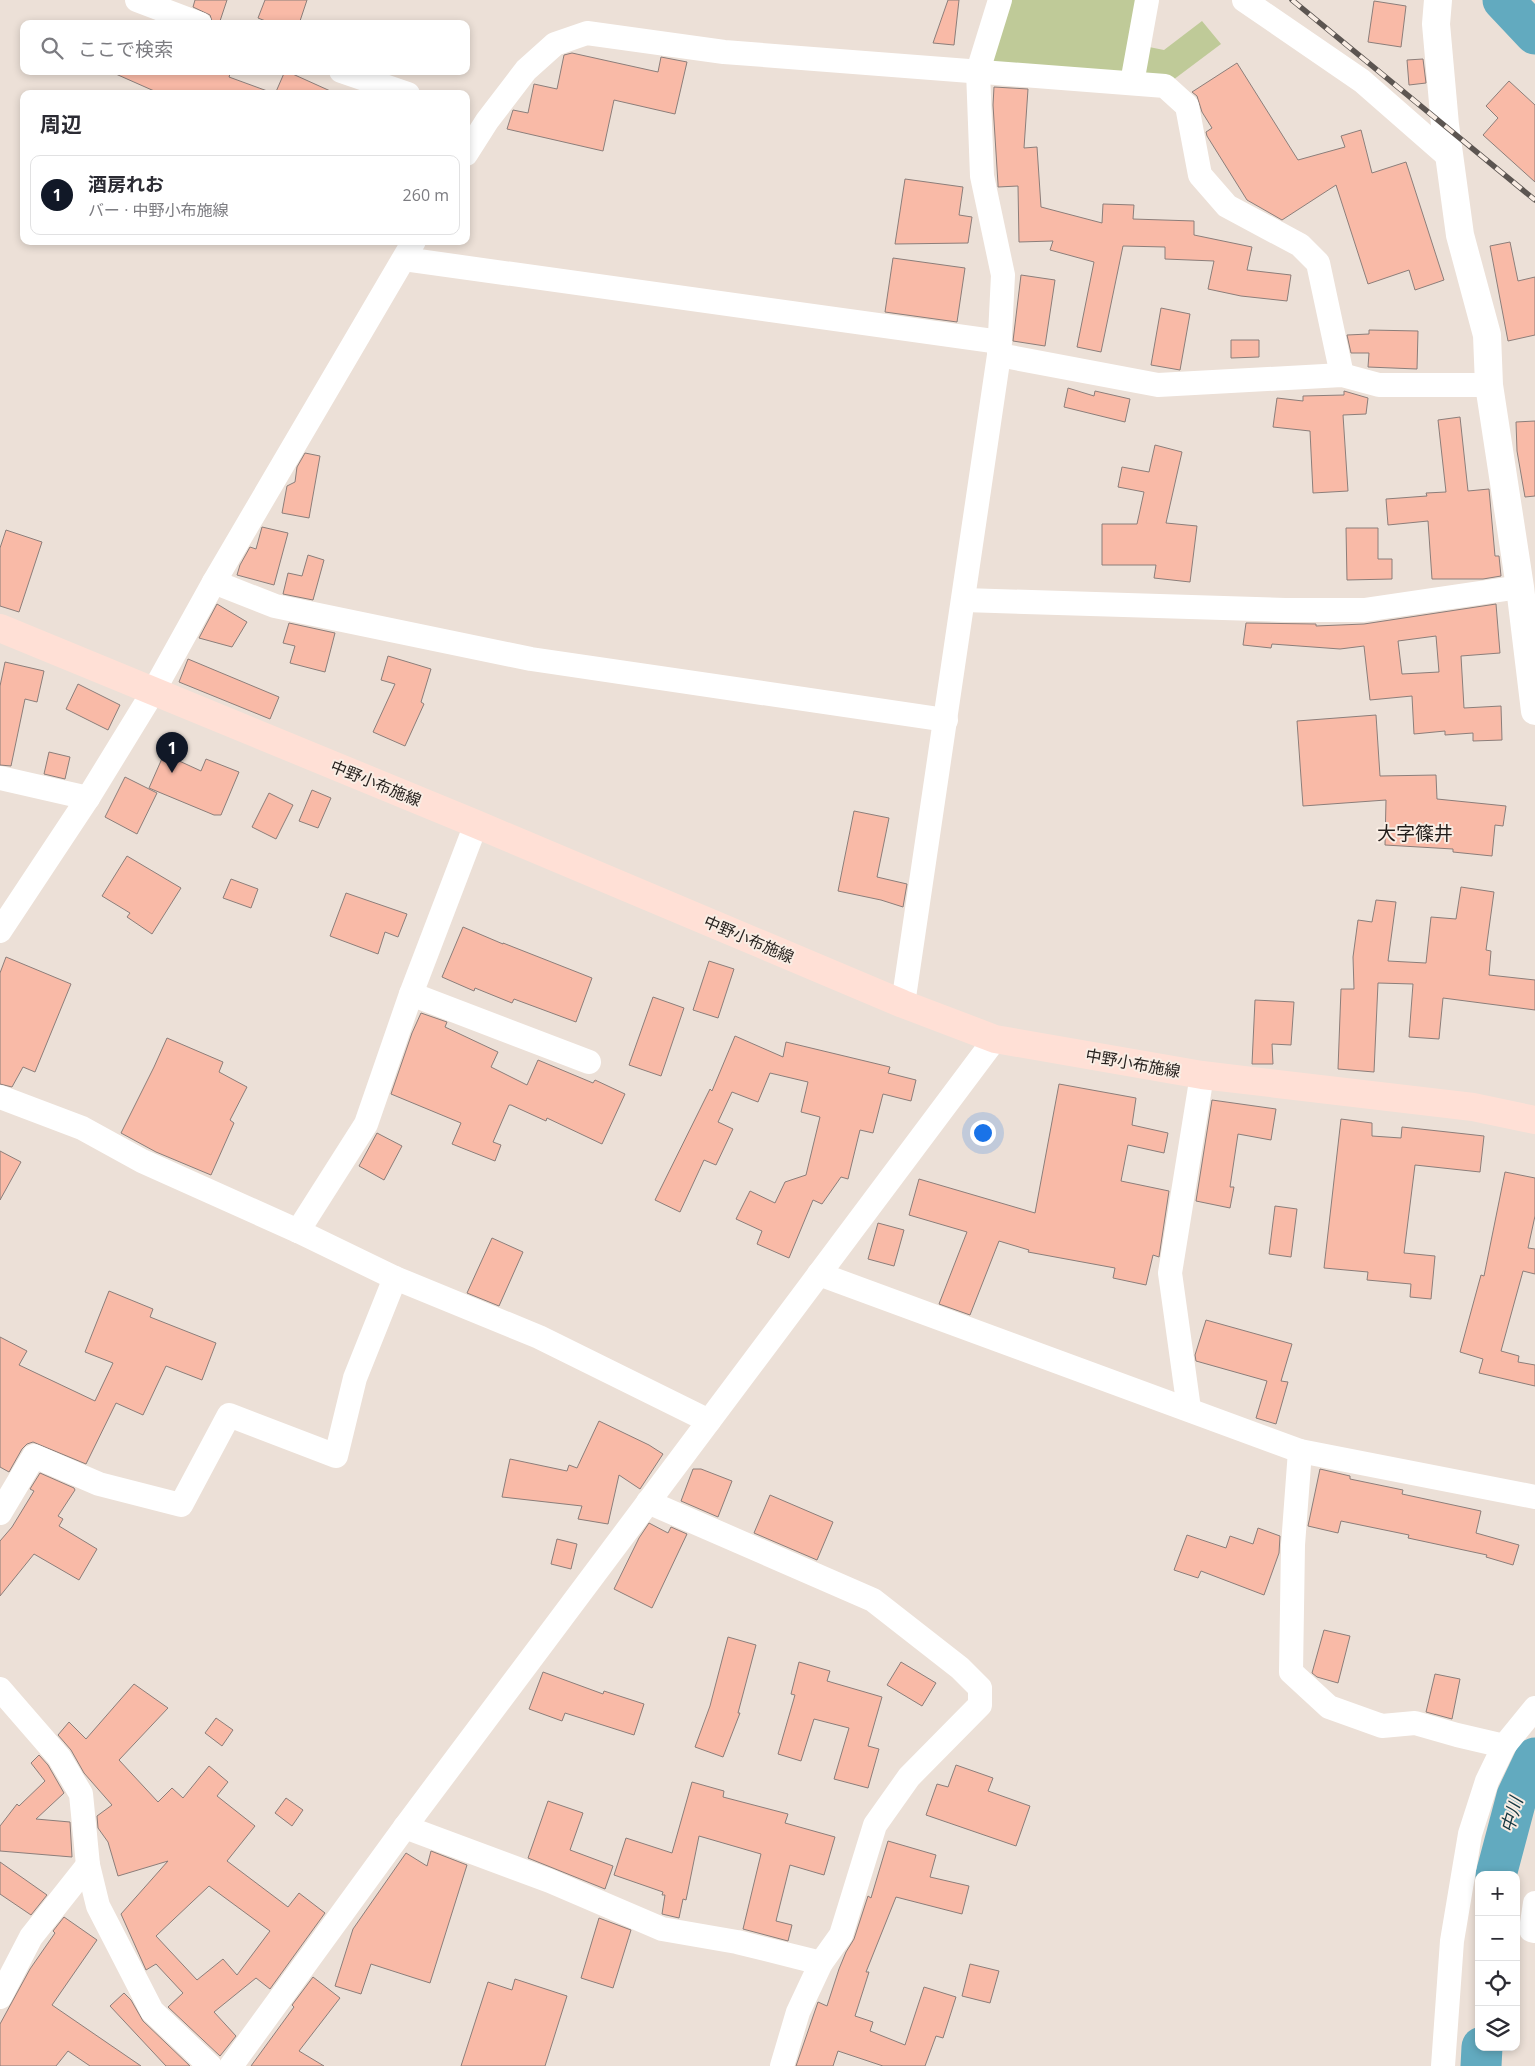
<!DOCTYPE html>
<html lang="ja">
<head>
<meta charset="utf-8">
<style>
  :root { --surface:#fff; --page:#f7f7f7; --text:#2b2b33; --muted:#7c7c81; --line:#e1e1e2; --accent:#111827 }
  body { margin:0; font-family:"Open Sans","Noto Sans JP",sans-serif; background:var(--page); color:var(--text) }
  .controls { position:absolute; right:15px; bottom:15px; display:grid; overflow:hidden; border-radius:10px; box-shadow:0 2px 8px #0003 }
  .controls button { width:45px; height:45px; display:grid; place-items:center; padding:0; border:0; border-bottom:1px solid var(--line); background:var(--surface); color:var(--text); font:25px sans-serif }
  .you { position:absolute; left:982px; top:1132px; width:18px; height:18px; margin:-12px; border:4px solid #fff; border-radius:50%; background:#1a73e8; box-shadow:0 0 0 8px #1a73e833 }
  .badge { display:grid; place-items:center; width:32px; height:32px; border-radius:50%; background:var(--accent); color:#fff; font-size:16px; font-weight:700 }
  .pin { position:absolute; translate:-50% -41px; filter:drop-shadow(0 1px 2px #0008) }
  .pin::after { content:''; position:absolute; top:26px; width:18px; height:15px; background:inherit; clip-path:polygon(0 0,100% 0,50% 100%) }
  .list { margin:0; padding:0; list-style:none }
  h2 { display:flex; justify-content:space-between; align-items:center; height:65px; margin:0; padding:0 20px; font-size:21px }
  h2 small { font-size:16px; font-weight:400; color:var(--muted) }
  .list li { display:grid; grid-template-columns:32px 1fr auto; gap:15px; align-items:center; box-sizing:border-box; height:80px; margin:0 10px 10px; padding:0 10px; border:1px solid var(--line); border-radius:10px }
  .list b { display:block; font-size:19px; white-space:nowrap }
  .list p { margin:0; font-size:16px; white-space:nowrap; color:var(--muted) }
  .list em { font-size:16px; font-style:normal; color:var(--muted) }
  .icon { flex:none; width:28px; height:28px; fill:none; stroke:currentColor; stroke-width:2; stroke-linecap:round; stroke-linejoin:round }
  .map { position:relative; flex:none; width:1535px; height:2066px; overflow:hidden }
  .search { position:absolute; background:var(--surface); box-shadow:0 2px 8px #0003; left:20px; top:20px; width:450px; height:55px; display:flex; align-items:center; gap:12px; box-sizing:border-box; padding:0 18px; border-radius:10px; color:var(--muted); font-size:19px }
  .panel { position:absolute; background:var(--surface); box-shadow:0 2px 8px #0003; left:20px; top:90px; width:450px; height:155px; border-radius:10px }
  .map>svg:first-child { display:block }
</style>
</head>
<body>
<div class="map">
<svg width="1535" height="2066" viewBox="0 0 1535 2066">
  <rect width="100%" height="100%" fill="#ece0d7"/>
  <polygon fill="#bfca98" points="1000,0 1147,0 1139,45 1164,50 1202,21 1221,44 1165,86 978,71"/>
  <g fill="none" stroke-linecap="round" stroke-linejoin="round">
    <g stroke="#62aabf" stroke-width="41">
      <polyline points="1503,0 1535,34"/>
      <polyline points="1496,1875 1517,1796 1535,1758"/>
      <polyline points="1481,2066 1482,2047"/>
    </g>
  </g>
  <g fill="#f9baa7" stroke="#8c7e7a" fill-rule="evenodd">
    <polygon points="195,0 227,0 219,24 213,24 210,15 193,7"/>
    <polygon points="265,0 307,0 299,24 273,24 258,18"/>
    <polygon points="948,0 959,0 954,45 933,43"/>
    <polygon points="1374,1 1406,6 1401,47 1368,42"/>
    <polygon points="572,53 658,72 661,57 687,62 675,114 614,100 603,151 507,129 513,110 528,113 534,84 557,89 564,55"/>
    <polygon points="1423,59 1426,83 1409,85 1407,60"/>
    <polygon points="1237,63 1298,160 1345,147 1341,136 1361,130 1372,173 1406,162 1444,280 1415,290 1409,270 1368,284 1336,185 1282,220 1247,200 1207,136 1206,132 1212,128 1202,112 1197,96 1192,92"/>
    <polygon points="109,71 231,71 229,77 270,92 270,94 161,94"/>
    <polygon points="285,71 286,71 337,94 275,94"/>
    <polygon points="1509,81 1535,105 1535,182 1483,135 1498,118 1486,106"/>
    <polygon points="994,87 1028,89 1024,148 1037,147 1041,207 1102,223 1103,204 1134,205 1133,219 1194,221 1194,235 1252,247 1247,270 1291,275 1287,301 1241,296 1208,289 1214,261 1165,259 1165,247 1123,246 1101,352 1077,347 1094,262 1050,250 1053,241 1019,242 1018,186 998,187 998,184 993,105"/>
    <polygon points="905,179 963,187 959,215 972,217 968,243 895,244"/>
    <polygon points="1510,242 1518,281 1535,277 1535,335 1508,341 1490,246"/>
    <polygon points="893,258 965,268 957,322 885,312"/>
    <polygon points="1021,275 1055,280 1045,346 1013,341"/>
    <polygon points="1161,308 1190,314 1180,370 1151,365"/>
    <polygon points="1369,330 1418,331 1417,369 1368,367 1369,353 1351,353 1347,335 1369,334"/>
    <polygon points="1231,340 1259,340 1259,357 1231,358"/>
    <polygon points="1068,388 1094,396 1095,391 1130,399 1125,422 1064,407"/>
    <polygon points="1344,391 1368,398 1366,414 1343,415 1348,491 1313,493 1310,431 1273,427 1277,398 1303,401 1303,396 1344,395"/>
    <polygon points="1460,417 1468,491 1489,489 1495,556 1499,556 1501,576 1483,579 1432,579 1428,521 1388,525 1386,499 1427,496 1426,493 1446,492 1438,420"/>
    <polygon points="1535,421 1535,496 1525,497 1517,451 1516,422"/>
    <polygon points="1155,445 1182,452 1166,523 1197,526 1190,582 1154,578 1156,565 1102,565 1102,524 1137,524 1144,492 1118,487 1122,467 1149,472"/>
    <polygon points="305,453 320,456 309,518 282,513 287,486 295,482 297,467"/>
    <polygon points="262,527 288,533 274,585 237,575 240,565 250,547 256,549"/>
    <polygon points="1346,528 1378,528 1378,559 1392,559 1392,579 1347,580"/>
    <polygon points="6,530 42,542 19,612 0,606 0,548"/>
    <polygon points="308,555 324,560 313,600 283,594 288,573 302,576"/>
    <polygon points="217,604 247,622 232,647 199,638"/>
    <path d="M1496 604 1500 653 1461 656 1464 708 1501 706 1502 740 1473 741V733L1445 735V731L1414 734 1412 696 1370 700 1364 646 1340 649 1272 644 1271 648 1243 645 1246 623 1316 624V626L1364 624ZM1436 636 1439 672 1402 674 1398 641Z"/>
    <polygon points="289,623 335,633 325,672 290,663 295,646 283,643"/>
    <polygon points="388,656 431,669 421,702 424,704 405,746 373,732 395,684 381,680"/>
    <polygon points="188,659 279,697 270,719 179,682"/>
    <polygon points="5,662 44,671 37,702 25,699 11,766 0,765 0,686"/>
    <polygon points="78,684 120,705 108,730 66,709"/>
    <polygon points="1376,715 1380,776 1436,775 1437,799 1506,806 1503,826 1495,825 1492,856 1453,852 1453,849 1385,845 1386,800 1303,806 1297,721"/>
    <polygon points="49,752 70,757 65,779 44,774"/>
    <polygon points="164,754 201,771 206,759 239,772 221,815 214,815 149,788"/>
    <polygon points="125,777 157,793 137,834 105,817"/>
    <polygon points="312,790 331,798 318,828 299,821"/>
    <polygon points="269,793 293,805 276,839 252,827"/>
    <polygon points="854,811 889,818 877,877 907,884 903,907 881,900 838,891"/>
    <polygon points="127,856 181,888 152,934 127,917 130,913 102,896"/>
    <polygon points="231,879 258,889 251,908 223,898"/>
    <polygon points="1461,887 1494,892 1486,950 1491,951 1489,975 1535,980 1535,1010 1443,998 1439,1039 1409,1037 1413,984 1378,983 1374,1072 1338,1069 1341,989 1354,989 1353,957 1358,920 1372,922 1376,900 1396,902 1388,961 1426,963 1431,917 1456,919"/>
    <polygon points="346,893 407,914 398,937 385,932 378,954 330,936"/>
    <polygon points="463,927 503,944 503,943 592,978 576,1022 514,999 512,1003 475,988 474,991 442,977"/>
    <polygon points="6,957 71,984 35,1072 23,1067 12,1087 0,1084 0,973"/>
    <polygon points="709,961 734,969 718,1018 693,1010"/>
    <polygon points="653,997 684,1008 661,1076 629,1065"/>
    <polygon points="1255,1000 1294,1002 1291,1045 1272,1044 1273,1064 1252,1064"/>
    <polygon points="421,1013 447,1022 445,1027 498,1052 491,1067 527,1085 538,1060 593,1083 595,1080 625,1094 602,1144 547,1118 546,1121 511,1105 509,1105 493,1142 501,1145 495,1161 452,1144 461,1123 391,1094 412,1033"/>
    <polygon points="735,1036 783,1057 786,1042 890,1067 888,1073 916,1080 911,1101 883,1094 873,1133 860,1130 848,1179 841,1177 822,1204 813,1200 789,1258 757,1244 762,1231 736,1219 750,1191 775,1203 785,1182 806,1175 820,1117 801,1112 808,1082 770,1073 758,1102 732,1092 718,1122 733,1129 716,1165 704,1160 680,1212 655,1200 710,1089 712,1091"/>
    <polygon points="167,1038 223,1062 219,1072 247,1087 230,1120 234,1123 211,1175 156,1152 121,1133 154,1067"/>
    <polygon points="1059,1084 1136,1098 1132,1125 1168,1133 1164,1153 1128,1145 1121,1181 1169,1191 1159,1257 1153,1255 1146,1285 1113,1278 1115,1268 1028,1252 1029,1250 999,1241 970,1315 939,1304 967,1232 909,1215 919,1179 1035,1213"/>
    <polygon points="1212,1100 1276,1109 1271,1140 1238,1134 1230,1187 1234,1187 1230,1208 1196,1201"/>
    <polygon points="1341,1119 1372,1123 1372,1136 1401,1138 1402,1127 1484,1136 1480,1172 1415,1165 1404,1253 1435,1256 1431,1299 1410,1297 1411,1284 1367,1280 1368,1272 1324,1268"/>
    <polygon points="377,1133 402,1146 384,1180 359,1166"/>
    <polygon points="0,1151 21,1162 0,1200"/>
    <polygon points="1505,1172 1535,1178 1535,1216 1528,1248 1535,1249 1535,1274 1523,1271 1501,1351 1519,1356 1518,1362 1535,1365 1535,1386 1479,1373 1483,1359 1460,1352 1481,1275 1484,1276"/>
    <polygon points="1275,1206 1297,1209 1291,1257 1269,1254"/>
    <polygon points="878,1223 904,1230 894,1266 868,1259"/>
    <polygon points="492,1238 523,1252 499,1306 467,1293"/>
    <polygon points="109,1291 153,1309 150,1317 216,1343 202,1380 166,1366 143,1415 116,1403 86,1464 33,1442 27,1444 22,1449 9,1472 0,1467 0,1337 27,1351 19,1365 95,1401 113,1363 85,1352"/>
    <polygon points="1206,1320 1292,1344 1281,1381 1288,1382 1276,1424 1256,1418 1267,1381 1196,1361 1195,1355"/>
    <polygon points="599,1421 649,1445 663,1454 640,1489 619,1475 608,1524 578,1519 582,1506 502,1497 510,1459 567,1471 569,1465 577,1468"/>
    <polygon points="693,1469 701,1469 732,1481 718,1517 681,1501"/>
    <polygon points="1320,1469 1350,1476 1350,1479 1403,1490 1402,1494 1481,1511 1476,1533 1519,1545 1513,1565 1486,1557 1487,1555 1408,1538 1409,1535 1341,1521 1338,1533 1308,1526"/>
    <polygon points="40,1473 74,1488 75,1490 58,1516 63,1519 59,1526 97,1549 79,1580 34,1554 0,1596 0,1541 12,1527 34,1491 30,1489"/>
    <polygon points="770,1495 833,1522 817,1560 754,1533"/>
    <polygon points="649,1523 668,1533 671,1527 687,1534 652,1608 614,1589 639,1538"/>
    <polygon points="1258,1528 1280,1536 1279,1553 1264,1595 1201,1571 1198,1578 1174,1570 1187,1535 1226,1548 1230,1536 1253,1544"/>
    <polygon points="557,1539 577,1544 571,1569 551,1564"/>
    <polygon points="1324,1630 1350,1636 1338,1683 1317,1677 1312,1673"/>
    <polygon points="728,1637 756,1645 738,1713 740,1713 723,1757 695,1747 710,1706"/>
    <polygon points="799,1662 830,1671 827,1681 882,1697 868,1746 879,1749 868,1788 834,1779 849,1728 814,1719 801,1761 778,1754 795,1695 791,1694"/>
    <polygon points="901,1662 936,1683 922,1706 887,1685"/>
    <polygon points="543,1672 603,1694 604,1691 644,1704 634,1735 565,1713 562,1721 529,1709"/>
    <polygon points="1435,1674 1460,1679 1452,1719 1426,1712"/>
    <path d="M134 1684 168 1708 119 1760 158 1802 172 1788 183 1798 209 1766 228 1782 217 1796 255 1826 227 1861 288 1907 299 1893 325 1913 270 1989 256 1978 214 2012 236 2036 220 2056 168 2007 183 1993 156 1964 146 1970 121 1914 168 1861 118 1876 108 1842 98 1828 97 1816 112 1805 84 1773 71 1750 58 1735 69 1722 86 1739ZM209 1886 270 1931 237 1975 223 1959 197 1980 156 1936Z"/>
    <polygon points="216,1718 233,1730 222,1746 205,1733"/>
    <polygon points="39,1755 48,1765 64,1793 36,1819 70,1822 72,1857 0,1851 0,1826 17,1804 19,1806 45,1781 31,1763"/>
    <polygon points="956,1765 993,1778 988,1791 1030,1806 1016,1846 926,1815 937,1784 948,1787"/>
    <polygon points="692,1782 724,1791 723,1797 788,1814 785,1823 835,1837 824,1875 790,1865 776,1921 792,1925 788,1941 743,1929 761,1854 699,1836 686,1900 683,1899 679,1918 662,1914 665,1895 662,1895 663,1892 614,1875 626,1838 672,1853"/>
    <polygon points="286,1798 303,1810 292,1826 275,1813"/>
    <polygon points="548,1801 583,1813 570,1850 613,1866 605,1889 528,1858"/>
    <polygon points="888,1841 936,1855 930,1877 969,1886 962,1914 896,1897 866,1972 869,1972 855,2016 873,2022 870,2031 905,2045 924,1987 956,1997 943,2038 936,2036 925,2066 883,2066 838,2051 833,2066 796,2066 818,2002 827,2006 839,1969 846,1952 854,1939 868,1896 871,1898"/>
    <polygon points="431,1851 467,1865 430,1983 371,1964 361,1994 335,1986 353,1929 406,1853 427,1866"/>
    <polygon points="0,1862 47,1895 31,1915 0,1894"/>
    <polygon points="64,1917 97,1940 52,2005 141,2066 90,2066 68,2051 56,2066 0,2066 0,2024 30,1969 55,1933 53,1931"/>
    <polygon points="599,1918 631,1930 613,1988 581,1978"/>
    <polygon points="970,1964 999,1971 990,2003 962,1996"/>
    <polygon points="313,1977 340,1998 299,2051 324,2066 251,2066 294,2007 292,2005"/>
    <polygon points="515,1979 567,1996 545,2066 461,2066 488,1982 512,1990"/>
    <polygon points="124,1993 131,2000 143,2021 190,2066 166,2066 110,2006"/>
  </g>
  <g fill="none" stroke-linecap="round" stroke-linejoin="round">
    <g stroke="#fff" stroke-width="24">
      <polyline points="137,0 200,24"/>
      <polyline points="1244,0 1362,81 1450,158"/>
      <polyline points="341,71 408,94"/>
      <polyline points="1132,83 1147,0"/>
      <polyline points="466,154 487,121 526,70 555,44 587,33 724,52 1165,86 1187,106 1200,175 1227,206 1300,245 1318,263 1342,375"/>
      <polyline points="404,259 1000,342"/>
      <polyline points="999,355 1158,385 1342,375 1379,385 1489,385"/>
      <polyline points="214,582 275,606 531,659 946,720"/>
      <polyline points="964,600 1285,610 1364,610 1520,587"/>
      <polyline points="0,778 88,798"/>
      <polyline points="0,931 88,798 153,692 214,582 414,241"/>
      <polyline points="411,994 589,1062"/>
      <polyline points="903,1004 999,355 1003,275 982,176 978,71 1000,0"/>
      <polyline points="0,1097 82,1128 142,1161 298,1231 395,1278 539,1337 709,1421"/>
      <polyline points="298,1231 366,1124 411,994 476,824"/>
      <polyline points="819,1274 1300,1451 1535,1497"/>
      <polyline points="1189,1409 1170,1273 1202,1075"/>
      <polyline points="1300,1451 1293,1545 1291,1672 1329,1707 1382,1726 1415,1723 1457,1735 1504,1746"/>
      <polyline points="648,1502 873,1600 960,1668 980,1688 980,1705 909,1777 875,1825 841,1935 821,1963"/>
      <polyline points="0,1513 34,1456 99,1484 181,1505 229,1415 336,1456 355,1378 395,1278"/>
      <polyline points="0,1689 59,1757 81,1794 88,1865 98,1906 152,2011 210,2066"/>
      <polyline points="405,1827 550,1881 662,1929 737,1942 821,1963 798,2012 782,2066"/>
      <polyline points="1535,1903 1531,1930 1535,1931"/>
      <polyline points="0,1997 31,1937 88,1865"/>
      <polyline points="231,2066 405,1827 995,1039"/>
      <polyline points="1443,2066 1452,1941 1470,1834 1487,1781 1504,1746 1535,1708"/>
    </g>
    <polyline stroke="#fff" stroke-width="28" points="1438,0 1436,24 1445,125 1460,235 1487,335 1489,385 1520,587 1535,711"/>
    <polyline stroke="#ffe0d6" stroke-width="28" points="0,628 476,824 903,1004 995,1039 1202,1075 1473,1107 1535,1120"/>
    <defs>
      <polyline id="rail" points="1292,0 1535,200"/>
    </defs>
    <use href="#rail" stroke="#5c5551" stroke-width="5.5"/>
    <use href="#rail" stroke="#f9ede4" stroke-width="4" stroke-dasharray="11" stroke-linecap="butt"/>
  </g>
  <g text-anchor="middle" stroke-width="4" stroke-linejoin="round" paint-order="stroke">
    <g font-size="16" fill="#241f1c" stroke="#f9ede4">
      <text transform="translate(376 783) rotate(22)" y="6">中野小布施線</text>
      <text transform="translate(749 939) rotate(23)" y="6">中野小布施線</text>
      <text transform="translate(1133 1063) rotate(10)" y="6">中野小布施線</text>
    </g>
    <g font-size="18" font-style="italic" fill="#12353f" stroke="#f9ede4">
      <text transform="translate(1512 1815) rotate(-74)" y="6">中川</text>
    </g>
    <g font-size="19" fill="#241f1c" stroke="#f9ede4">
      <text x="1415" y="840">大字篠井</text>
    </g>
  </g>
</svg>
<div class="controls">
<button>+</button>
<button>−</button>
<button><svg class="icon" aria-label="locate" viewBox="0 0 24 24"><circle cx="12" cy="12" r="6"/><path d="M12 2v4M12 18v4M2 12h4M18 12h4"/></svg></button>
<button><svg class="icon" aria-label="layers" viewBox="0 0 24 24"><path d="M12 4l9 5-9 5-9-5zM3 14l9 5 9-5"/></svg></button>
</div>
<div class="you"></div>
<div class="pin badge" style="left:172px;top:773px">1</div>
<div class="search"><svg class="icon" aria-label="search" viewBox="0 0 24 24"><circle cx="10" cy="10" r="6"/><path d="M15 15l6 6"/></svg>ここで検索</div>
<section class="panel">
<h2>周辺<small></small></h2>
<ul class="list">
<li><span class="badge">1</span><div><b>酒房れお</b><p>バー · 中野小布施線</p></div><em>260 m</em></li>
</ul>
</section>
</div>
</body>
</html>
